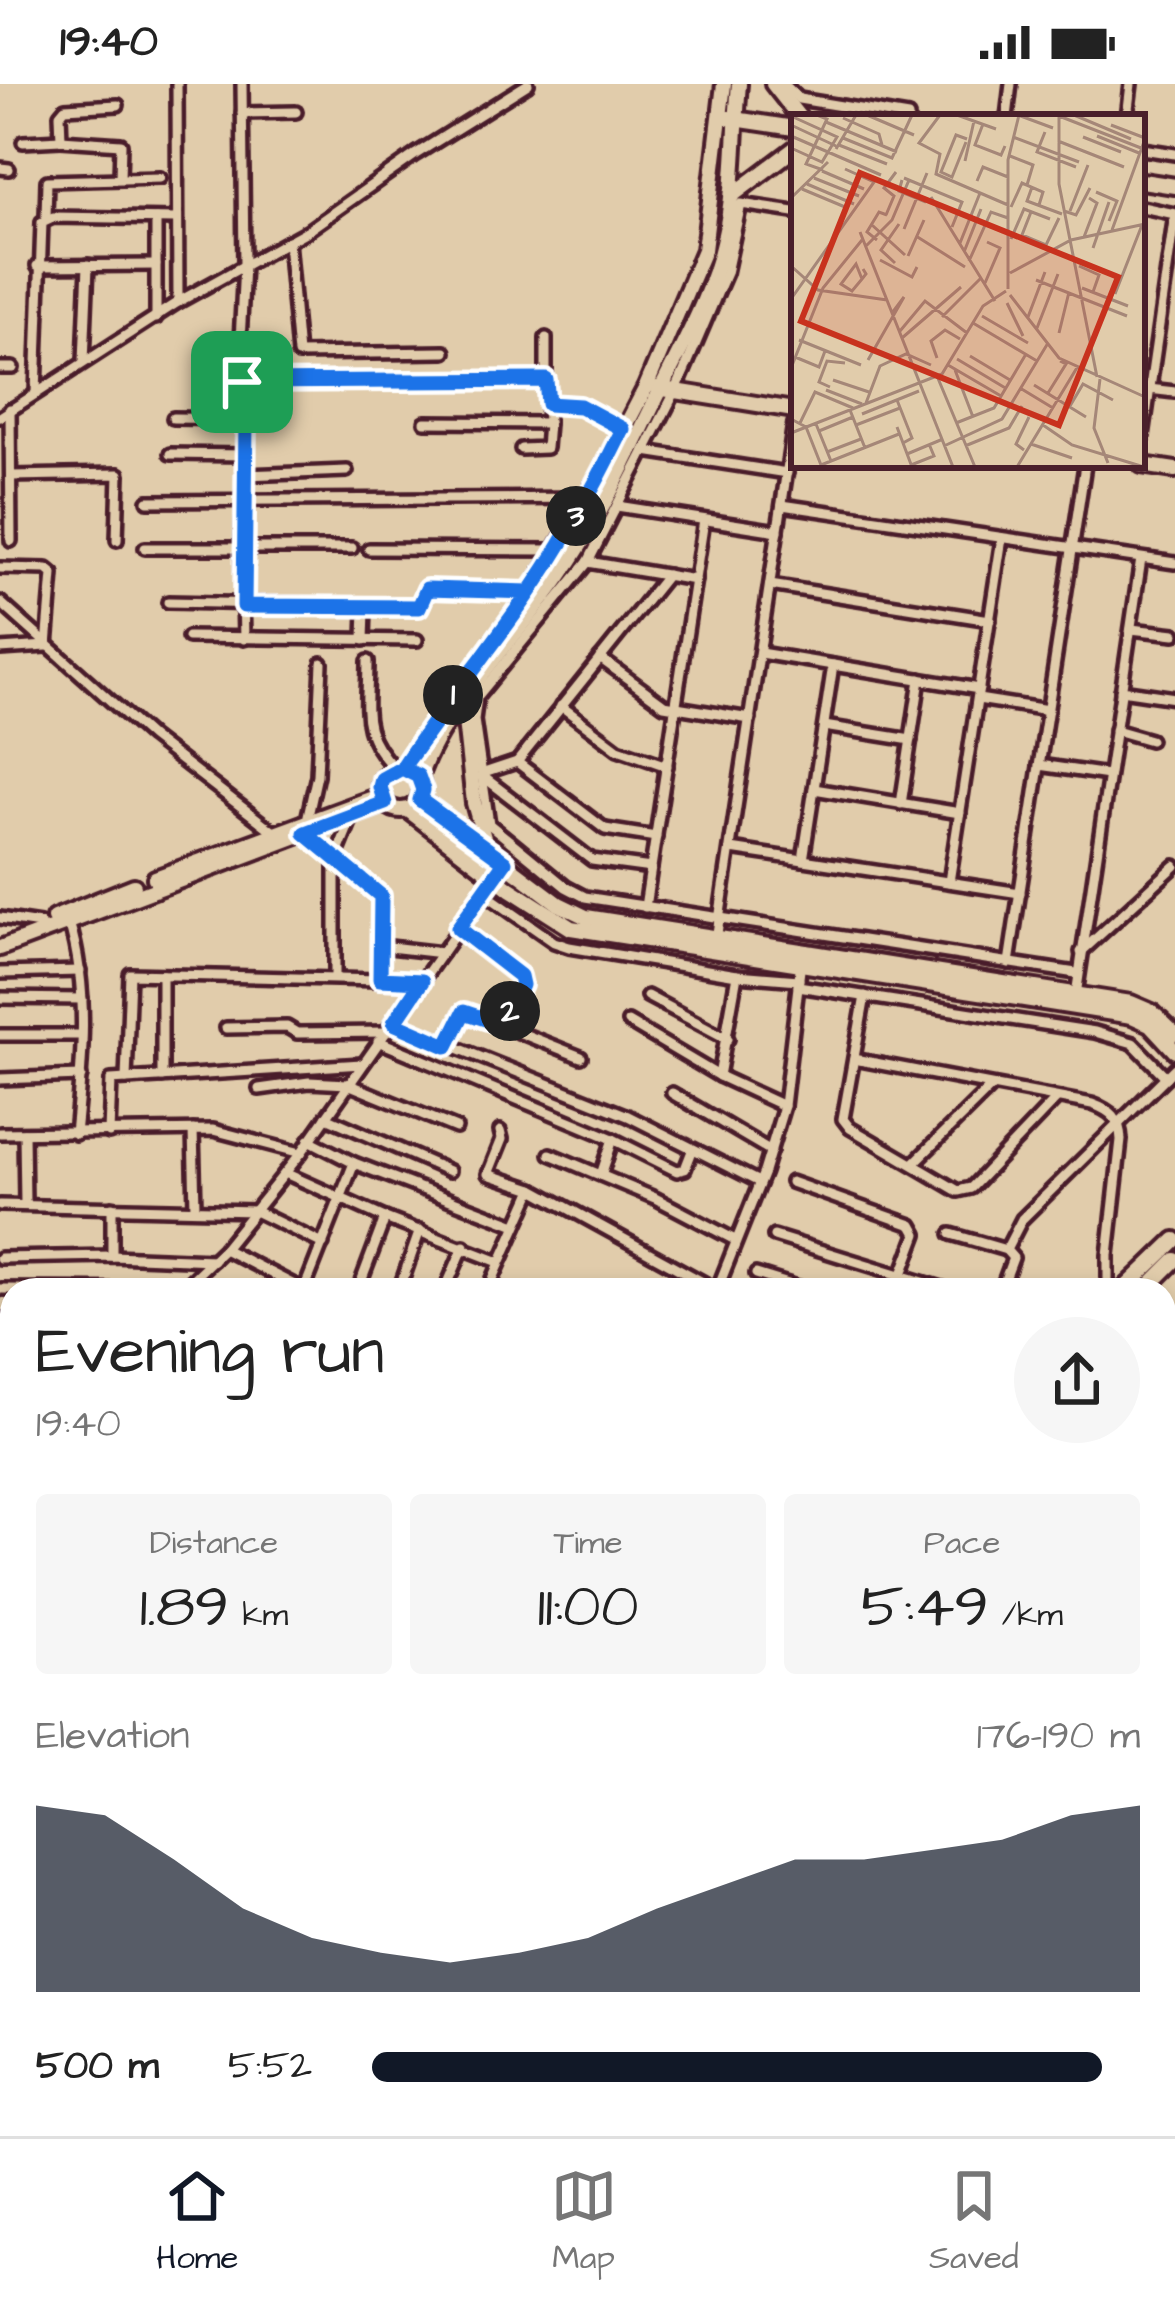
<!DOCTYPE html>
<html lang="en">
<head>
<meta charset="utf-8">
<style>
	:root { --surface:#fff; --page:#f6f6f6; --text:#222; --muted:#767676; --line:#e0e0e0; --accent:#111827 }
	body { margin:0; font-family:"Architects Daughter",sans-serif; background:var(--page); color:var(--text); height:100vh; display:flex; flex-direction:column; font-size:45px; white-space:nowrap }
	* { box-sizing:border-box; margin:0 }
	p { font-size:39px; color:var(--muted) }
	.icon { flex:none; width:66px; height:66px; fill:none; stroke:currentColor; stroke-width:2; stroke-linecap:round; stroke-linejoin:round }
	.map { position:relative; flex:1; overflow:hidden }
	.drawer { position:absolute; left:0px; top:1194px; width:1176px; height:858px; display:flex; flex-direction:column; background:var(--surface); border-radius:36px 36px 0 0; box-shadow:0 6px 18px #0003 }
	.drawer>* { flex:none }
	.pin { position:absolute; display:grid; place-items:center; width:102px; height:102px; color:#fff; margin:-51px; border-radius:24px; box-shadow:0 6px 18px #0006 }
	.km { position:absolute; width:60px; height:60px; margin:-30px; border-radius:50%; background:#222; color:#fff; font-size:33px; line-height:60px; text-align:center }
	.round { display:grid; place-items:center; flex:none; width:126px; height:126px; border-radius:63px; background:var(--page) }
	.headline { display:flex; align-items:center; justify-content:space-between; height:204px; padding:0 36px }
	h1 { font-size:66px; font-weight:600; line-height:90px }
	.metrics { display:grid; grid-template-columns:repeat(3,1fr); gap:18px; height:204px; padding:12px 36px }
	.metrics div { display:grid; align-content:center; border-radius:12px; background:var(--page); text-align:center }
	.metrics b { font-size:60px; font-weight:600 }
	.metrics small { font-size:33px; font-weight:400 }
	.metrics p { font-size:33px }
	.chart { height:336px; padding:24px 36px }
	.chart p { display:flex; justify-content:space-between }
	.chart svg { width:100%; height:216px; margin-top:12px; fill:var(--accent); opacity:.7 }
	ul { padding:0 36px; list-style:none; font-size:39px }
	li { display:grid; grid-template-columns:192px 144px 1fr; align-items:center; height:90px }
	li i { height:30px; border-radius:15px; background:var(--accent) }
	.status { display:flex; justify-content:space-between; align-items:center; height:84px; padding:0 60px; background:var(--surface); direction:ltr }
	.status svg { height:33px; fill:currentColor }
	.tab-bar { display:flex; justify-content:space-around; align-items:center; height:168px; border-top:3px solid var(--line); background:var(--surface); font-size:33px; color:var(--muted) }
	.tab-bar a { display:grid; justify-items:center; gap:6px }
	.tab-bar .current { color:var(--accent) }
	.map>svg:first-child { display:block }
	.built { fill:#dbbf9f }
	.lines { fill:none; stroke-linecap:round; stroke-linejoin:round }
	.street-casing { stroke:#4a1f2b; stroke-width:18 }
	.secondary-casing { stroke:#4a1f2b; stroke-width:22 }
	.street { stroke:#e1ccab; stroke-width:9 }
	.secondary { stroke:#e1ccab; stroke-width:14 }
	.rail-casing { stroke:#4a1f2b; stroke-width:8 }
	.rail { stroke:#e1ccab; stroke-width:3; stroke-dasharray:9; stroke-linecap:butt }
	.route-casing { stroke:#fff; stroke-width:24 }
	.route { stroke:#1a73e8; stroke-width:15 }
	.inset-road { fill:none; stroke:#a58778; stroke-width:3 }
	.view { fill:#c8321e; fill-opacity:0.15; stroke:#c8321e; stroke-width:6 }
	.inset-edge { fill:none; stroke:#4a1f2b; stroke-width:6 }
</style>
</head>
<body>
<div class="status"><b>19:40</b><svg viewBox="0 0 49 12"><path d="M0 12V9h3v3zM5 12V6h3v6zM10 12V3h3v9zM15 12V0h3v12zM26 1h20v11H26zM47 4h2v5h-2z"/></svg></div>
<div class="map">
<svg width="1175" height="2052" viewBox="0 0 1175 2052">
	<rect width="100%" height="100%" fill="#e1ccab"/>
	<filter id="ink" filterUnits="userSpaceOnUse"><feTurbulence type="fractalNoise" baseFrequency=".00833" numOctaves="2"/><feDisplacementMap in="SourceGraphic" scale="24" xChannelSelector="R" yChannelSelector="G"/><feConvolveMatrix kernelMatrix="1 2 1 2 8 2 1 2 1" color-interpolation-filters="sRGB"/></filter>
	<g filter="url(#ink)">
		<polygon class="built" points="329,2040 830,2040 862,2052 368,2052"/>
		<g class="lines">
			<g class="street-casing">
				<g id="street">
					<polyline points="177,0 178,218"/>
					<polyline points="242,0 244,181 239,276 246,335 242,464 244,555"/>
					<polyline points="784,0 799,15 908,33"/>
					<polyline points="242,29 296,28"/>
					<polyline points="1007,33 1011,0"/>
					<polyline points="1127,33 1131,0"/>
					<polyline points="61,56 121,60 120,94"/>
					<polyline points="23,58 61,56 60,30 65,24 118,21"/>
					<polyline points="1142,65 1175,70"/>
					<polyline points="0,84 9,85"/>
					<polyline points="1142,123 1175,130"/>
					<polyline points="794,128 741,120 726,189 676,306 588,478 477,613 474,636 489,740 566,803 585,813 1076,889"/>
					<polyline points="46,133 47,97 160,94"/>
					<polyline points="156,135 156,234"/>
					<polyline points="288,157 298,270 445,268"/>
					<polyline points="37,182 156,181"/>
					<polyline points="84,277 88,181"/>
					<polyline points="0,284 13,284"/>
					<polyline points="242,298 546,297 546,254"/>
					<polyline points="1149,305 1175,308"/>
					<polyline points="36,309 42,138 53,133 176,135"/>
					<polyline points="548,320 580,322 623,345"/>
					<polyline points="10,325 11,457"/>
					<polyline points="0,333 178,218 307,147 416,70 528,0"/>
					<polyline points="173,334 246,335"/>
					<polyline points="425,338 548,339 546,297"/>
					<polyline points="1142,359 1175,130"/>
					<polyline points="521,365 546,364 548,339"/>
					<polyline points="645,367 787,389"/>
					<polyline points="170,370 246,371"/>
					<polyline points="245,391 347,387"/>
					<polyline points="11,392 119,390 117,456"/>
					<polyline points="148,417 587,414"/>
					<polyline points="782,421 1175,479"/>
					<polyline points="617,422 778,447"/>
					<polyline points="145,464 352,464"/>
					<polyline points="369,465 556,466"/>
					<polyline points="588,478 695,496"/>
					<polyline points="0,484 47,485 53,490 47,562 0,565"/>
					<polyline points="770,501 990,536"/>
					<polyline points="0,518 151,653 274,748"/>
					<polyline points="168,518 419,523 427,505 531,508"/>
					<polyline points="1131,545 1175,550"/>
					<polyline points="188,553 417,556"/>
					<polyline points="364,556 365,524"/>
					<polyline points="760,569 979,605"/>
					<polyline points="600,574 664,621 750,635"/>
					<path d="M 368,577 C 368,627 358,647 395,685"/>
					<polyline points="1121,606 1175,614"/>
					<polyline points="978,615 1048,626"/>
					<polyline points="561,622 618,665 667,682"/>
					<polyline points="824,642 911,656"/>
					<polyline points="1115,646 1150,656"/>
					<polyline points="517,678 605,745 656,753"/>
					<polyline points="1039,681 1108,691"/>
					<polyline points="484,689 517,678 667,491"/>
					<polyline points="485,694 592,776 651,784"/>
					<polyline points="814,705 960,729"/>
					<polyline points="901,720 920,595"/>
					<polyline points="307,736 317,691 322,579"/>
					<polyline points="305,749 381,812 380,895"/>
					<polyline points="731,765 1020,809"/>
					<polyline points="803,776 833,581"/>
					<polyline points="949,798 1002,454"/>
					<polyline points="484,809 554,858 569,863 737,891 799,896"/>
					<polyline points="645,823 704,436"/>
					<polyline points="0,834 40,840"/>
					<path d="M 69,838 C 90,906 82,980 75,1050"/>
					<polyline points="457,845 521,895 503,941"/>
					<polyline points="716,856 794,339"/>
					<polyline points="381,862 442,869"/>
					<polyline points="1081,868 1175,782"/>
					<polyline points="1009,879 1085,381"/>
					<polyline points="0,889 80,887"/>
					<polyline points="162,891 162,993"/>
					<polyline points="335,894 335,775 353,731"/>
					<polyline points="798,902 1095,948 1133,959 1166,993"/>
					<polyline points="1076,911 1141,475"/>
					<polyline points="647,912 728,955"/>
					<polyline points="865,912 843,1035 850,1044 958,1107 971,1104 1056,1015"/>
					<polyline points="0,914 82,915"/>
					<polyline points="628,938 719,992 784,1022"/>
					<polyline points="395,939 628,1032 759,1098"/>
					<polyline points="226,944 287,943 297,949 387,948"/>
					<polyline points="0,951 81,951"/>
					<polyline points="378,957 613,1055 677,1087 685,1085 692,1067"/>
					<polyline points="447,963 461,930 466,927 581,973"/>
					<path d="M 854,975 L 1092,1020 C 1112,1027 1120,1035 1121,1056 L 1108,1171 L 1108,1206"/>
					<polyline points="719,992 737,891"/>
					<polyline points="0,995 81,992"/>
					<polyline points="126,995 130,890 422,897"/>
					<polyline points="259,1005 309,998 348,1000 456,1044"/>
					<polyline points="672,1009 771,1067"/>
					<polyline points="326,1033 449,1087"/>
					<polyline points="193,1046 195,1124"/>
					<polyline points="500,1047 502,1055 488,1090 533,1105 717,1206"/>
					<polyline points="0,1049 213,1046 301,1069"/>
					<polyline points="24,1049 25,1120"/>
					<polyline points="109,1049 111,996 362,980"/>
					<polyline points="309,1056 354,1079 516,1141"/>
					<polyline points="550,1070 655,1114 735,1156"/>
					<polyline points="914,1079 991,1003"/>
					<polyline points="285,1089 385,1134 499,1178"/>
					<polyline points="601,1091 613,1055"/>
					<polyline points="791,1098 912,1141 917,1150 902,1190"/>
					<polyline points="0,1121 255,1127 323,1160"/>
					<polyline points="951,1150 1006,1166"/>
					<polyline points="774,1152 949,1206"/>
					<polyline points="224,1165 304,1206"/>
					<polyline points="112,1172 112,1123"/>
					<polyline points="0,1174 112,1172 213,1176"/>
					<polyline points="756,1190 808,1206"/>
					<polyline points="0,1205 182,1206"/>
					<polyline points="181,1206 224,1165 301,1069 505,779"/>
					<polyline points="304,1206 354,1079"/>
					<polyline points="358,1206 385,1134"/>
					<polyline points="399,1206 420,1146"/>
					<polyline points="445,1206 464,1162"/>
					<polyline points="488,1206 533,1105"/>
					<polyline points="717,1206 764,1088 784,1022 801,877"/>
					<polyline points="1001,1206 1013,1174 1006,1166 1022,1135 1175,984"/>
					<polyline points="0,1235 12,1235"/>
					<polyline points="1164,1273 1175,1281"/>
					<polyline points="0,1278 12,1278"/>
					<polyline points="1164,1355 1165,1354"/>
					<polyline points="9,1383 12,1383"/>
					<polyline points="1164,1422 1166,1541"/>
					<polyline points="0,1433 12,1433"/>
					<polyline points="0,1480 12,1465"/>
					<polyline points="0,1525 12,1524"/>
					<polyline points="0,1564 12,1564"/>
					<polyline points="0,1597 12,1598"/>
					<polyline points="0,1631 12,1630"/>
					<polyline points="0,1693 12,1696"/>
					<polyline points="0,1741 12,1740"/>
					<polyline points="0,1788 12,1788"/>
					<polyline points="0,1839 12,1841"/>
					<polyline points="1164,1914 1165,1985"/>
					<polyline points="448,2040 490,2052"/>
					<polyline points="924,2040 925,2052"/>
					<polyline points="1063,2040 1063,2052"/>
					<polyline points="22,2052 23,2040"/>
					<polyline points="99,2052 100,2040"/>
					<polyline points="130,2052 130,2040"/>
					<polyline points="165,2052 165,2040"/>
					<polyline points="203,2052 203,2040"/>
					<polyline points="233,2052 233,2040"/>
					<polyline points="1150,2052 1150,2040"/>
				</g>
			</g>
			<g class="secondary-casing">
				<g id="secondary">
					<polyline points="773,0 799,33"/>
					<polyline points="728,34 794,44"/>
					<polyline points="1142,97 1175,102"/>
					<polyline points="733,111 794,65"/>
					<polyline points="657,304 794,326"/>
					<polyline points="1142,381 1175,386"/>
					<polyline points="463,618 474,719 486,761"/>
					<circle cx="401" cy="705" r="21"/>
					<polyline points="402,684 531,508 598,395 646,303 704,166 724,0"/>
					<path d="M 419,694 C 443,622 516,555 560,492 C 599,437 627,374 656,315 C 681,264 712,211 724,155 C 736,104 734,52 739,0"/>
					<polyline points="420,716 559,820 586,833 1131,919 1152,928 1175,950"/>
					<polyline points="408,726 510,805 571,844 1132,932 1150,940 1175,967"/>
					<polyline points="155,794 370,715"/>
					<polyline points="54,834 134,802"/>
					<polyline points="0,864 385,719"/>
					<polyline points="1123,1206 1175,1156"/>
					<polyline points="1145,1206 1175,1176"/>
					<polyline points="913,2052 916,2040"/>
				</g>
			</g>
			<use href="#street" class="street"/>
			<use href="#secondary" class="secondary"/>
			<g class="rail-casing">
				<g id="rail">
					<polyline points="0,1862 12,1865"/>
					<polyline points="623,2040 669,2052"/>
					<polyline points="675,2040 721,2052"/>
				</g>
			</g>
			<use href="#rail" class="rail"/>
		</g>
	</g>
	<g class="lines" filter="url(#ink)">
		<g class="route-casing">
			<path id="route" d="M 242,298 L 246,335 L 244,522 L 419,523 L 427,505 L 530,508 L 402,684 L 382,695 L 380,703 L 385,719 L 305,749 L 381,812 L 380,895 L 422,897 L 394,939 L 447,962 L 464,928 L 503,941 L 522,901 L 520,892 L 458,844 L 505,778 L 420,716 L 423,706 L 418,692 L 402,684 C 442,622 491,566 532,505 C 566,455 596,400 623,345 L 580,322 L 548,320 L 546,296 L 242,298"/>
		</g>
		<use href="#route" class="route"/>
	</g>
	<g transform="translate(791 30)">
		<rect width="354" height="354" fill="#e1ccab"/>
		<path class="inset-road" d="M 26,1 L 36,5 L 15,50 L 32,56M 76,1 L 123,21M 149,1 L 128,29 L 149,40 L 145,60 L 217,91M 166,1 L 205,15M 227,1 L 262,14M 268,1 L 268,70 L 306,263M 283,1 L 340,25M 0,2 L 46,23 L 31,48 L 0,34M 268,2 L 350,34M 52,4 L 88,20 L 91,31M 35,8 L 106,38M 192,10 L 184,31 L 210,41 L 214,32M 0,11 L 45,32M 320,11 L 354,24M 254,18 L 246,38 L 285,53M 0,22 L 90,61M 306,22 L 348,39M 222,23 L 288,48M 292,23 L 330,38M 52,24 L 101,44 L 121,1M 267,27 L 333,53M 175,28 L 161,63 L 150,58 L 165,21 L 176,25M 48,31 L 96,50M 45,35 L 65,1M 219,42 L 242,51 L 236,71M 174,47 L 183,7M 31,57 L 73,75M 23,64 L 68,82M 113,64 L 171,88 L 161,113M 111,66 L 108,77 L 135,88M 186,67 L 192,53 L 217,63M 16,70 L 63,90M 241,73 L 236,87 L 271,100M 11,75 L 54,93M 305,78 L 326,87 L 318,107M 140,83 L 204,187M 0,84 L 37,48M 220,93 L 231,69 L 252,78 L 248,91M 273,97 L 285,101 L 299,74M 279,97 L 297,51M 240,98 L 231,121 L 255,131 L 268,104M 95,101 L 103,82 L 93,74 L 105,58M 81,111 L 114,141M 113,115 L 136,59M 321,116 L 354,25M 69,118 L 162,353M 125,122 L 174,153M 293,123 L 306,89 L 298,84M 220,125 L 233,95 L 259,105M 86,126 L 76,118 L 88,98 L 96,101M 169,129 L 189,79M 75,132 L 101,106 L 118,66M 302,134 L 318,88M 173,138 L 190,95M 117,142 L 133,106M 89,146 L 121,163 L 126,153M 178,147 L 200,98 L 217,104M 104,149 L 90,136 L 108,110M 0,152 L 27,176 L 96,186M 288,152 L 308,161 L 302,178M 219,159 L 280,126 L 354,110M 71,165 L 65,150 L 50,170 L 61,177 L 71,165 L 75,160 L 72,155M 245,166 L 336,202M 194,169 L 209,134 L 196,128M 291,174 L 337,192M 217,175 L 217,46 L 228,1M 324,180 L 351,111M 219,181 L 268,244 L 354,283M 0,185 L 83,68 L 54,55M 216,189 L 232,222M 191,202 L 237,229M 151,203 L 189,165M 237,203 L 254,158M 182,209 L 246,247M 246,214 L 267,160M 109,217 L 134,187 L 176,219M 268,219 L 278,178M 111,224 L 170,173M 8,226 L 70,251M 179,242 L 219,266M 4,243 L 28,253 L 34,237M 146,244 L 140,227 L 154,216 L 169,225M 166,245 L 216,275M 77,246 L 113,183 L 101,199M 157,251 L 210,282M 0,254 L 32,174 L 71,126M 164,256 L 182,303M 146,262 L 184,353M 309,265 L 303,314 L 317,349M 42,266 L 78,278M 243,271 L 295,303M 39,273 L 28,268 L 36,247 L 54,249M 229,274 L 262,294M 35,276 L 71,290M 257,279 L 275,250 L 269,247M 106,286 L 121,324 L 112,329M 75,289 L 89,252 L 115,240 L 140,251M 279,292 L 292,270 L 322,286M 59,296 L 74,334M 71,300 L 128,277M 0,305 L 15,313 L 30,351M 9,309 L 24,278 L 62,294M 165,309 L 203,294 L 235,240M 25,310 L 40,347M 65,311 L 109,294M 252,311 L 281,331 L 353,353M 106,313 L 121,353M 28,317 L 62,303M 0,319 L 151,260 L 192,192 L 215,177M 240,330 L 281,344M 153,332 L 211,305 L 257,229M 174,332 L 218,314 L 231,292M 233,336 L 225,330 L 238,303M 36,338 L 70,325M 116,340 L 152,325M 30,351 L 108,320M 120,351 L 143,342 L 138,330M 226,353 L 287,252M 293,353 L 346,353"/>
		<path class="view" d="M 69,59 L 327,163 L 268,311 L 10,207 Z"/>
		<rect width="354" height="354" class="inset-edge"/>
	</g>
</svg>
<div class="pin" style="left:242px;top:298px;background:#1e9e55"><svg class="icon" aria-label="arrive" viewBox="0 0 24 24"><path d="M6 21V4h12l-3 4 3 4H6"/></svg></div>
<b class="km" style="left:453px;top:611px">1</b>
<b class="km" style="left:510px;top:927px">2</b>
<b class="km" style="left:576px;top:432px">3</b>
<section class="drawer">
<div class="headline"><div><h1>Evening run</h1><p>19:40</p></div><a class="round"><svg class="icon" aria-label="share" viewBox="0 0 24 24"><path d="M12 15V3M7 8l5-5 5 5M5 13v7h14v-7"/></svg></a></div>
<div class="metrics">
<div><p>Distance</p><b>1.89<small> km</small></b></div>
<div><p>Time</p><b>11:00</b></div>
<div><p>Pace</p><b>5:49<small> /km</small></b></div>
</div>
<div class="chart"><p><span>Elevation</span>176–190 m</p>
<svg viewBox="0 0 160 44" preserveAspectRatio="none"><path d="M0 44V6L10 8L20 17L30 27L40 33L50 36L60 38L70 36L80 33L90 27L100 22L110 17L120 17L130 15L140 13L150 8L160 6V44z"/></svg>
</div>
<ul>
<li><b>500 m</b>5:52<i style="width:95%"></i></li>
</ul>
</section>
</div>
<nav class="tab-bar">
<a class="current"><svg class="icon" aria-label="home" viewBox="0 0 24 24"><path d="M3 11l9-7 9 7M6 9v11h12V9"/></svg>Home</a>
<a><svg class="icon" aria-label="map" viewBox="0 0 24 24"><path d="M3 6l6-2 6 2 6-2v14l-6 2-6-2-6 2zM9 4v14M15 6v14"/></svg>Map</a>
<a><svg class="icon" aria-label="saved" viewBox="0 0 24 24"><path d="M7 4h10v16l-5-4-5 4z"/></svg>Saved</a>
</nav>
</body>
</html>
